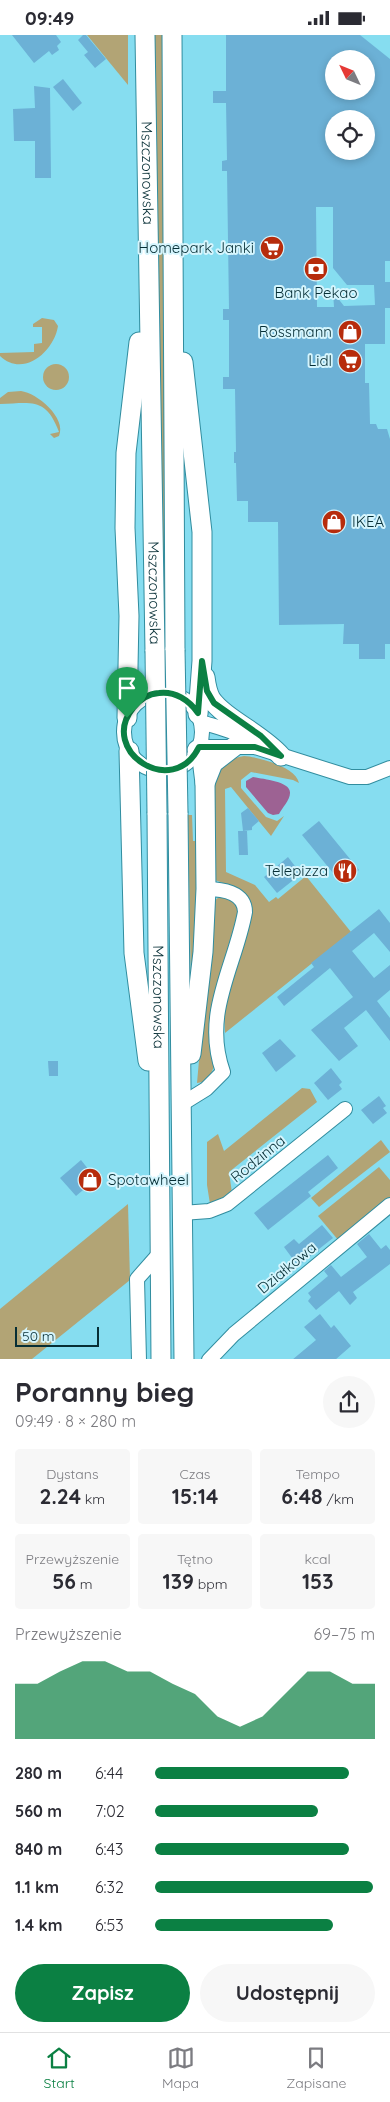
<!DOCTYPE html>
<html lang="pl">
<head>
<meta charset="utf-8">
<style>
	:root { --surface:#fff; --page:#f7f7f7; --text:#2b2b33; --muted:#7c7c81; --line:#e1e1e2; --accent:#0b8043 }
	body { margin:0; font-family:Quicksand,sans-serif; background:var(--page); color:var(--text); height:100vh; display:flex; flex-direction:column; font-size:19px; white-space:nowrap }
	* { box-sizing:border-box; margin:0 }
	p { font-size:16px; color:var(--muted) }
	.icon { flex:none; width:28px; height:28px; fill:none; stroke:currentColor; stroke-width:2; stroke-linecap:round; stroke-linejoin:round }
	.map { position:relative; height:1324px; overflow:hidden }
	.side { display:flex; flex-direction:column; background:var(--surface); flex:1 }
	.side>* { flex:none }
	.needle { width:32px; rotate:313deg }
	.buttons { position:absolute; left:325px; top:15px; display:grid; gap:10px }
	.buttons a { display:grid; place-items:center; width:50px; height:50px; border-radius:50%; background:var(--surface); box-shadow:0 2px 8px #0003; font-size:25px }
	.scale { position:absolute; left:15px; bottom:12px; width:84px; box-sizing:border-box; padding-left:5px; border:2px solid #062e35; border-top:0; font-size:14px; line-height:18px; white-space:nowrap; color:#062e35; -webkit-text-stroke:4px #d5f5fd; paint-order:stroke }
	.pin { position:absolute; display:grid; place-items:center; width:42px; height:42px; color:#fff; margin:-51px -21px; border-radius:50% 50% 50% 0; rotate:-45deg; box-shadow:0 0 5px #0007 }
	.pin .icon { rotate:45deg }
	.round { display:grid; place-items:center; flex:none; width:52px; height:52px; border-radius:26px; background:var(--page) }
	.head { display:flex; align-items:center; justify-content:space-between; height:85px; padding:0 15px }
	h1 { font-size:28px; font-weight:700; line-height:38px }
	.stats { display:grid; grid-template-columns:repeat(3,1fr); gap:8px; height:85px; padding:5px 15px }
	.stats div { display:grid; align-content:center; border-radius:5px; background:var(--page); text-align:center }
	.stats b { font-size:21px; font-weight:700 }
	.stats small { font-size:14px; font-weight:400 }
	.stats p { font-size:14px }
	.chart { height:140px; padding:10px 15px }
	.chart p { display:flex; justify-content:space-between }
	.chart svg { width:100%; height:90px; margin-top:5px; fill:var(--accent); opacity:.7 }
	.primary-button { display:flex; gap:10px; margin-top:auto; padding:10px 15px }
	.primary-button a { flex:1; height:58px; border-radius:30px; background:var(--accent); color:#fff; font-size:20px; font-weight:700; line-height:58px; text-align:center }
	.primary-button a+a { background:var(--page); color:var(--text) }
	ul { padding:0 15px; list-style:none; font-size:16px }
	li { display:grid; grid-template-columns:80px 60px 1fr; align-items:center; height:38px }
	li i { height:12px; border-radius:6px; background:var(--accent) }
	.status { display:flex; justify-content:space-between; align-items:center; height:35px; padding:0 25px; background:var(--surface); direction:ltr }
	.status svg { height:14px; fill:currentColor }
	.dock { display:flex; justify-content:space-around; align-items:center; height:70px; border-top:1px solid var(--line); background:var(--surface); font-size:14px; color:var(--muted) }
	.dock a { display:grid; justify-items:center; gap:2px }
	.dock .current { color:var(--accent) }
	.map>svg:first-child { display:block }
	.green { fill:#b2a475 }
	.water { fill:#9d6293 }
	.building { fill:#6cb1d6; fill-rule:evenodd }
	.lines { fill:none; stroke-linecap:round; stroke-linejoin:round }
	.street-casing { stroke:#318d9f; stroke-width:16 }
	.secondary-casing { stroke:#318d9f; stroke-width:21 }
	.street { stroke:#fff; stroke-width:14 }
	.secondary { stroke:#fff; stroke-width:19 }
	.secondary-bridge-casing { stroke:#318d9f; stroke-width:21; stroke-linecap:butt }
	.secondary-bridge { stroke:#fff; stroke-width:19 }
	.route-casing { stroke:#fff; stroke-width:10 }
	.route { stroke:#0b8043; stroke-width:6 }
	.labels { text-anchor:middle; stroke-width:4; stroke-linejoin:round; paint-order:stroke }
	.street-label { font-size:15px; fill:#062e35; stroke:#d5f5fd }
	.poi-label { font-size:15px; fill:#062e35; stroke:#d5f5fd; text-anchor:end }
</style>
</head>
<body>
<div class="status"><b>09:49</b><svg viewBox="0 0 49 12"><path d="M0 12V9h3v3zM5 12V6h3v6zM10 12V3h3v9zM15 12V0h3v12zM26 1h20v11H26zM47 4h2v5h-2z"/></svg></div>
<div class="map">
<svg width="390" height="1325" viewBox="0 0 390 1325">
	<rect width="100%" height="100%" fill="#86ddf0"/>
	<g class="green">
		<polygon points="87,0 128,0 128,50"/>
		<polygon points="154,0 163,0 167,612 161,612"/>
		<path d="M 42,283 L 54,285 L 58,291 C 54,317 23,343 0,321 L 0,318 L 34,317 L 34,309 L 42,308 L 42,292 L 33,292 L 33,289 Z"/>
		<circle cx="56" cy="342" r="13"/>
		<path d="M 21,356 C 37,358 67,383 59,401 L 54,403 L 50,399 L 59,397 C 46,362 32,368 0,369 L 0,363 L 8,357 Z"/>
		<path d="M 244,721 C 259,722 296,732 299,748 L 293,745 L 251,737 L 241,745 L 241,753 L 266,782 L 277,786 L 284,781 L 271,801 L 231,752 L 225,754 L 226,837 L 255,850 L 269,867 L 276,862 L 278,864 L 306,841 L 351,897 L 225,998 L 224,976 L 248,865 L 241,855 L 215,845 C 214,824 209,751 218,736 C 224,727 235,722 244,721 Z"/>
		<polygon points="188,780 192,780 193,806 199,806 199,913 191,954"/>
		<polygon points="219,862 231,862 239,874 224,926 212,991 210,1011 215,1029 208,1046 197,1048 213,867"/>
		<polygon points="302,1053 310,1054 317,1067 229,1137 232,1158 226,1164 210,1169 207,1150 207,1107 218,1099 224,1116"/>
		<polygon points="381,1105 390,1117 319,1172 311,1163"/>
		<polygon points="379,1132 390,1145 390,1164 339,1206 318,1181"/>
		<polygon points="128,1169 130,1245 32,1324 0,1325 0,1274"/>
	</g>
	<path class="water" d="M 253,742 C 262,744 291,746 290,758 C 290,765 282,773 279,779 L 273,780 L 268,778 L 246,752 L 246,746 Z"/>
	<g class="building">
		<polygon points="12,0 56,0 61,7 57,11 59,15 52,20 49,16 34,28"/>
		<polygon points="83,0 86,0 106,24 95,33 84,20 88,17 78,5"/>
		<path d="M 226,0 L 360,0 L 390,24 L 390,226 L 385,226 L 385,247 L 390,247 L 390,273 L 385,273 L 385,309 L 365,309 L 365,348 L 369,348 L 370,389 L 376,389 L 378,394 L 387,394 L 390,404 L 390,609 L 385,609 L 385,624 L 359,624 L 359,609 L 343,609 L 344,589 L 279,590 L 278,487 L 248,487 L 248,466 L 237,466 L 236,428 L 234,428 L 234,417 L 236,417 L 235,354 L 223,354 L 223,342 L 229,342 L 229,285 L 223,285 L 223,274 L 229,274 L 227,136 L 222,136 L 222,126 L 227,125 L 226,68 L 213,68 L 213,56 L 226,56 ZM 334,24 L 366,24 L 366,56 L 334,56 ZM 334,84 L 366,84 L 366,116 L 334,116 ZM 316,172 L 333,172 L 333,233 L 347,250 L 374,250 L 375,270 L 344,271 L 333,257 L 334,272 L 317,272 Z"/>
		<polygon points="63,44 82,68 73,76 53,52"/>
		<polygon points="34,51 50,53 51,143 35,143 35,106 14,106 13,74 35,73"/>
		<polygon points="248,773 259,786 252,792 252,795 243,796 241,778"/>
		<polygon points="319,786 359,835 342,849 302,800"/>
		<polygon points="238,796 247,796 248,820 239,820"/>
		<polygon points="288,822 301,839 277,858 264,842"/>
		<polygon points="379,874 390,888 390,917 374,898 352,916 374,943 390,930 390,955 377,966 390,983 390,1006 366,975 344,993 358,1011 339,1026 311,995 353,962 330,933 284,971 277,962 314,932 311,928"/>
		<polygon points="280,1004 296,1021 276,1037 262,1018"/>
		<polygon points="48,1026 58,1026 58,1041 49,1041"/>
		<polygon points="331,1033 342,1047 339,1050 342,1054 328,1065 314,1048"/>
		<polygon points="379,1061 386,1071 383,1073 387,1078 373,1089 361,1075"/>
		<polygon points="328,1120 338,1133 308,1157 311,1161 268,1195 254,1178"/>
		<polygon points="81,1125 96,1144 76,1161 60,1143"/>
		<polygon points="322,1190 333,1203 319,1214 319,1218 318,1215 298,1231 284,1212 294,1204 299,1209"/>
		<polygon points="369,1199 381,1214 386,1210 390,1215 390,1229 353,1257 357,1263 350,1270 339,1256 316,1275 308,1266 311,1262 308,1258 328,1241 324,1236 331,1230 341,1242 367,1222 357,1209"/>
		<polygon points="320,1279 331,1293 334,1290 351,1311 335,1325 292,1325 316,1305 304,1292"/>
	</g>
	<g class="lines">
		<g class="street-casing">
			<g id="street">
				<circle cx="163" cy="697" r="39"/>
				<path d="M 201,687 C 219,693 243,697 255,712"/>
				<polyline points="199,712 255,712 350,742 367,742 390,733"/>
				<path d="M 185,1067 L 206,1054 L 223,1037 C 202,978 235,932 245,877 C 245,857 221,854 206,854"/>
				<polyline points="182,1178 209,1176 227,1169 345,1074"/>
				<polyline points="139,1325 137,1244 159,1219"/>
				<polyline points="209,1325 234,1299 390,1170"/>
			</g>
		</g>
		<g class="secondary-casing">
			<g id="secondary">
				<path id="s1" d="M 145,0 L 155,616"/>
				<polyline points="172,0 175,615"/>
				<polyline points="183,327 202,497 202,626 198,679"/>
				<path d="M 205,642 C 206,650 207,657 211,664 C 225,684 262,699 281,721"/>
				<polyline points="127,683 129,581 125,493 126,418 139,307"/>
				<polyline points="129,716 134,918 148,1026"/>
				<polyline points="205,748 213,728 235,711"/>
				<path id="s2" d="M 157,778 L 161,1325"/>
				<polyline points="178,778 184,1325"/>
				<polyline points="191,1019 203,917 206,854 205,748 202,724 197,715"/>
			</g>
		</g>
		<use href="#street" class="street"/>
		<use href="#secondary" class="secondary"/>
		<g class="secondary-bridge-casing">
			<g id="secondary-bridge">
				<polyline points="175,615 178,778"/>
				<polyline points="155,616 157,778"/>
			</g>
		</g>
		<use href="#secondary-bridge" class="secondary-bridge"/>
	</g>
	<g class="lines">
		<g class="route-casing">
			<path id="route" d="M 202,626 L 207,656 L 214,668 L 261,701 L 281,721 L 255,712 L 199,712 C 173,765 98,716 133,673 C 139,665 148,659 159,658 C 175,656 189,665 198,678 Z"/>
		</g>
		<use href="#route" class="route"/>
	</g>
	<defs>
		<g id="supermarket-disc" transform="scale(1.25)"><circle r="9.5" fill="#b72c0c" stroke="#d5f5fd"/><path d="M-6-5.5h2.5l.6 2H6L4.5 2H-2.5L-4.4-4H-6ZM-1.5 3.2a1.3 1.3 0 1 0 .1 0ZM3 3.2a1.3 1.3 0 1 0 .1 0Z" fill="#fff"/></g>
		<g id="bank-disc" transform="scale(1.25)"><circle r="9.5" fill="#b72c0c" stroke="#d5f5fd"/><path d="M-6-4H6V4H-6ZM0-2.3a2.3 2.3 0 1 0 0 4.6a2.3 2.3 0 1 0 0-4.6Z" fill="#fff"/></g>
		<g id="shop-disc" transform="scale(1.25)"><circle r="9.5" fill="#b72c0c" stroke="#d5f5fd"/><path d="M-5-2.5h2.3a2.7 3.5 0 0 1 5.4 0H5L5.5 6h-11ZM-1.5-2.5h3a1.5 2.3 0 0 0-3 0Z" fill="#fff"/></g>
		<g id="restaurant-disc" transform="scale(1.25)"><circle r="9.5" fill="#b72c0c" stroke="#d5f5fd"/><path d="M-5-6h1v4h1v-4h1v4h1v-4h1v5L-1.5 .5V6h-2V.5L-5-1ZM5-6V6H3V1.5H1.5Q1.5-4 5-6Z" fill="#fff"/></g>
	</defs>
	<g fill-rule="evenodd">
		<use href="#supermarket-disc" x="272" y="213"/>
		<use href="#bank-disc" x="316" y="234"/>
		<use href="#shop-disc" x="350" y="297"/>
		<use href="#supermarket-disc" x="350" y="326"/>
		<use href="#shop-disc" x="334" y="487"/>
		<use href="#restaurant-disc" x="345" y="836"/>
		<use href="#shop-disc" x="90" y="1145"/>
	</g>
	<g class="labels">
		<g class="street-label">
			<text dy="5" stroke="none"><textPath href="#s1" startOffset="138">Mszczonowska</textPath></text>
			<text dy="5" stroke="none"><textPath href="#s1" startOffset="558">Mszczonowska</textPath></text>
			<text dy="5" stroke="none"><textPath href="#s2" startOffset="184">Mszczonowska</textPath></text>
			<text transform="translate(258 1124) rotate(-39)" y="5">Rodzinna</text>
			<text transform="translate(287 1233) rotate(-40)" y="5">Działkowa</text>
		</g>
		<g class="poi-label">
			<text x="254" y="218">Homepark Janki</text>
			<text x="316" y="263" text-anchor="middle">Bank Pekao</text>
			<text x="332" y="302">Rossmann</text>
			<text x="332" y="331">Lidl</text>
			<text x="352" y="492" text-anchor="start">IKEA</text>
			<text x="328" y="841">Telepizza</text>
			<text x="108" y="1150" text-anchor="start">Spotawheel</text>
		</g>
	</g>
</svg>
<div class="buttons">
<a><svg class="needle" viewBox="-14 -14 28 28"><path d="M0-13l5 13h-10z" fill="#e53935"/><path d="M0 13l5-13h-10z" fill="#7c7c81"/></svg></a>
<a><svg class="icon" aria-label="locate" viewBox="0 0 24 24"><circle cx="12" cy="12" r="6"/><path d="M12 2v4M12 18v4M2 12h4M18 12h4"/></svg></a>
</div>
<div class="scale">50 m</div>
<div class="pin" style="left:127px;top:683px;background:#1e9e55"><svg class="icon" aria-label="arrive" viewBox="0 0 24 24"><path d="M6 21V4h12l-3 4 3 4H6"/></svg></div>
</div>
<section class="side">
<div class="head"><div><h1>Poranny bieg</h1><p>09:49 · 8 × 280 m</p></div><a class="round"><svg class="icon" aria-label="share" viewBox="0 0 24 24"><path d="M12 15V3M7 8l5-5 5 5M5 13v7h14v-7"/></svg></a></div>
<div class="stats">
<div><p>Dystans</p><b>2.24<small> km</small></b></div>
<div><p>Czas</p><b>15:14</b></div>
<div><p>Tempo</p><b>6:48<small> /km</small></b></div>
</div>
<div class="stats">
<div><p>Przewyższenie</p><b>56<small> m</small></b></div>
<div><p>Tętno</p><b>139<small> bpm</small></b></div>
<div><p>kcal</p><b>153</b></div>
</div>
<div class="chart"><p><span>Przewyższenie</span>69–75 m</p>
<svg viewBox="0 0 160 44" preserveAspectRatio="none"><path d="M0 44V17L10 17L20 11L30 6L40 6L50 11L60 11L70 17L80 22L90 33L100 38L110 33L120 22L130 11L140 11L150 17L160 17V44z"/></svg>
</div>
<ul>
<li><b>280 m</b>6:44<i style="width:88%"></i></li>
<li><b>560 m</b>7:02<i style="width:74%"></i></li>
<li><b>840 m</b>6:43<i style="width:88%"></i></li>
<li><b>1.1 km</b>6:32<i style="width:99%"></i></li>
<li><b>1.4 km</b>6:53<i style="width:81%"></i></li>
</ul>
<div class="primary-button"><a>Zapisz</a><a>Udostępnij</a></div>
</section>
<nav class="dock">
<a class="current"><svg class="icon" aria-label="home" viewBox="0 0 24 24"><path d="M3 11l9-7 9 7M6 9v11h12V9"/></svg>Start</a>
<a><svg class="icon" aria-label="map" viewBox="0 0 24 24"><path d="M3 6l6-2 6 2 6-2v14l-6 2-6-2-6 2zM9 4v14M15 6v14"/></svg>Mapa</a>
<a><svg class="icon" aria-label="saved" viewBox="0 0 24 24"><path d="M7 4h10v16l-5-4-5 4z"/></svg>Zapisane</a>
</nav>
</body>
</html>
